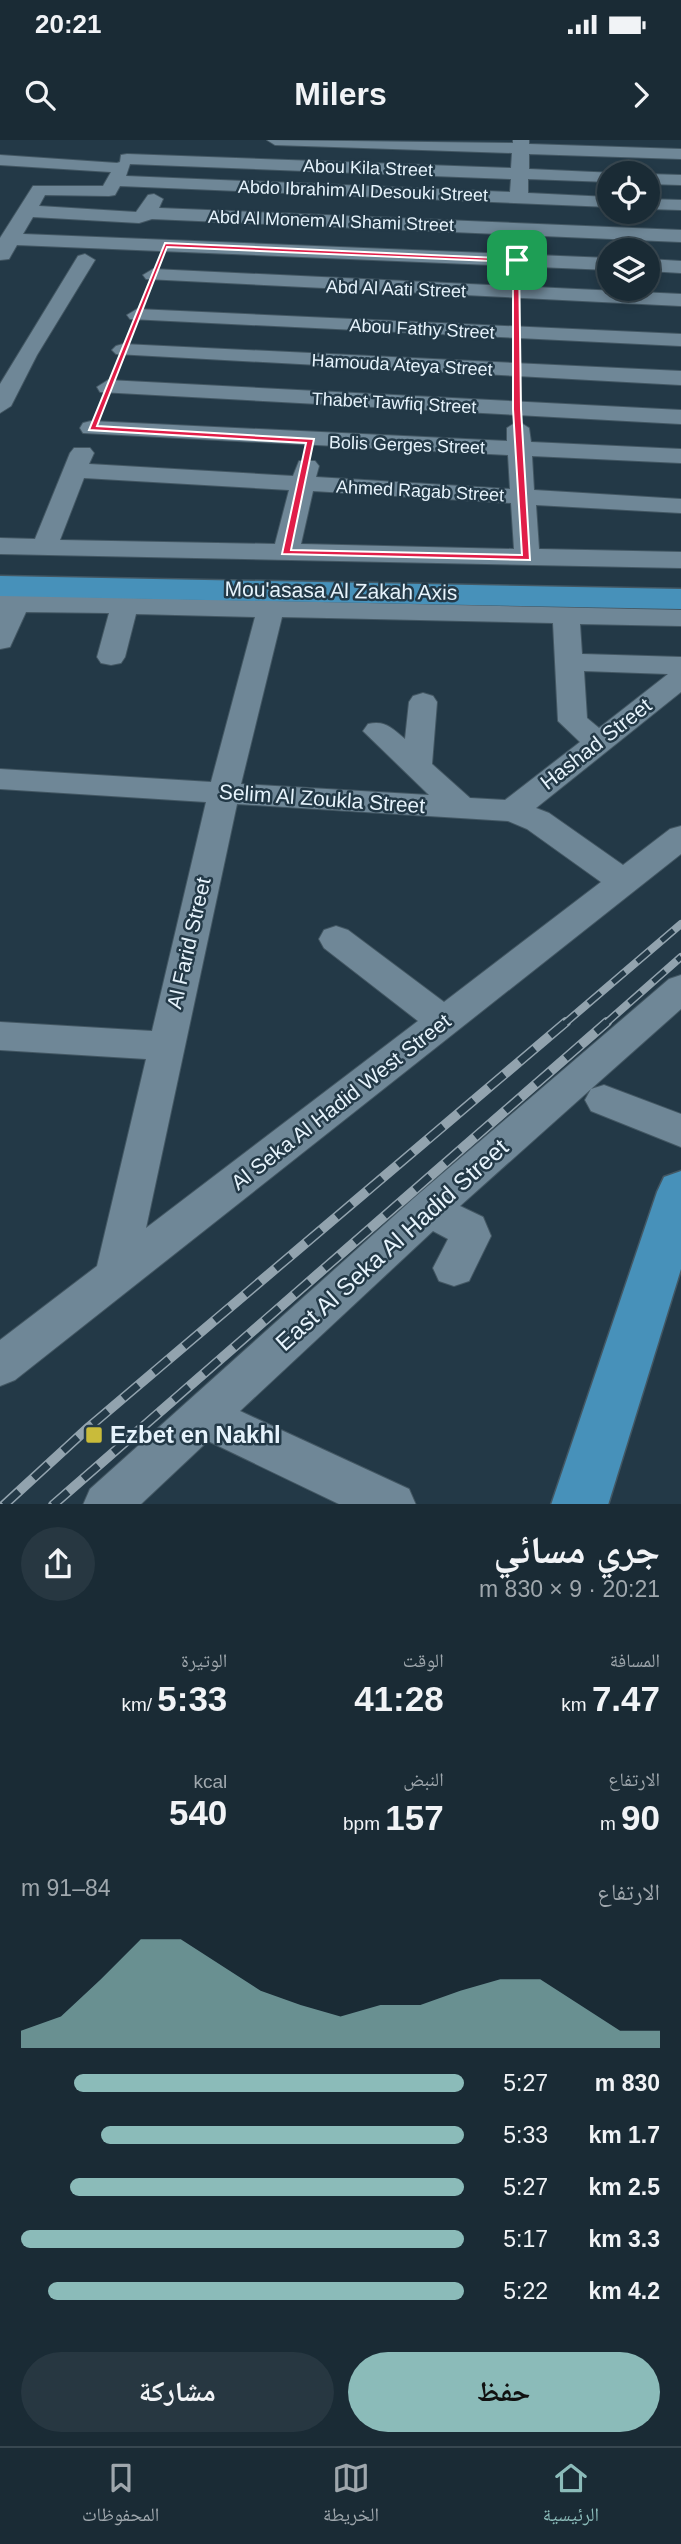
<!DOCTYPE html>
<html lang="ar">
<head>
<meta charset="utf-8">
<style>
	:root { --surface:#1a2b35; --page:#273741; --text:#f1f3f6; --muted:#9fa7ad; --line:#384750; --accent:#8bbbb9 }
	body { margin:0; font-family:Helvetica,"Noto Naskh Arabic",sans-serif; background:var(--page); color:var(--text); direction:rtl; height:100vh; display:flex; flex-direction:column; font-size:26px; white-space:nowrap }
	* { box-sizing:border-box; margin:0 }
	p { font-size:23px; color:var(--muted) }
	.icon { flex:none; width:38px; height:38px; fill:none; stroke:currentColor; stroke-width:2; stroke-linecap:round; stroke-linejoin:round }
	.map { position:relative; height:1364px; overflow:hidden; direction:ltr }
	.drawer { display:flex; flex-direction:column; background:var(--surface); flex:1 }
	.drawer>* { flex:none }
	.buttons { position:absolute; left:597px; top:21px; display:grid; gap:14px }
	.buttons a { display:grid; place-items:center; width:63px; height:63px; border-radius:50%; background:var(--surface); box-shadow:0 4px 10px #0003,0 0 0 2px var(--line); font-size:35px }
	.pin { position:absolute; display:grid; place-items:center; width:60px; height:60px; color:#fff; margin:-30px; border-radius:14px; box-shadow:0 4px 10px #0006 }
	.round { display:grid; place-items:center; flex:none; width:74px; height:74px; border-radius:37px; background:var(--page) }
	.head { display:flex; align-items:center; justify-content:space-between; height:119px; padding:0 21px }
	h1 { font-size:38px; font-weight:700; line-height:52px }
	.figures { display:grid; grid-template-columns:repeat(3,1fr); gap:10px; height:119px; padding:7px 21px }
	.figures div { display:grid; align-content:center }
	.figures b { font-size:35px; font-weight:700 }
	.figures small { font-size:19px; font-weight:400 }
	.figures p { font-size:19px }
	.chart { height:196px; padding:14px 21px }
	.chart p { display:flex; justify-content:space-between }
	.chart svg { width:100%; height:126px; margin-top:7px; fill:var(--accent); opacity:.7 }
	.primary-button { display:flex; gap:14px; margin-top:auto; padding:14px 21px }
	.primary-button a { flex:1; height:80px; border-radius:42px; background:var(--accent); color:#111; font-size:28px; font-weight:700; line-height:80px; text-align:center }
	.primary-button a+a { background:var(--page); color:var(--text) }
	ul { padding:0 21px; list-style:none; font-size:23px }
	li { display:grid; grid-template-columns:112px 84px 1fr; align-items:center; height:52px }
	li i { height:18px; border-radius:9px; background:var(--accent) }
	.status { display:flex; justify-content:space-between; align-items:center; height:49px; padding:0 35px; background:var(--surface); direction:ltr }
	.status svg { height:19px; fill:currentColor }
	header { display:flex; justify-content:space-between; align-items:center; height:91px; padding:0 21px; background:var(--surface); font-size:32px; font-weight:700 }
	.tab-bar { display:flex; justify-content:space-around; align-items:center; height:98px; border-top:2px solid var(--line); background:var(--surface); font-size:19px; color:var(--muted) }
	.tab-bar a { display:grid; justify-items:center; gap:4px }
	.tab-bar .active { color:var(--accent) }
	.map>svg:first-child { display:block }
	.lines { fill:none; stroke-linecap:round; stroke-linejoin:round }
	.minor-casing { stroke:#435763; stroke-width:2 }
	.major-casing { stroke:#435763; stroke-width:3 }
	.minor { fill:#6f8797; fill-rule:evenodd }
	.major { fill:#4791ba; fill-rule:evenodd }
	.rail-far1-casing { stroke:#92a3ae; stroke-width:8 }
	.rail-casing { stroke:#92a3ae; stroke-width:10 }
	.rail-far1 { stroke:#233947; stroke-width:5; stroke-dasharray:16; stroke-linecap:butt }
	.rail { stroke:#233947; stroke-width:7; stroke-dasharray:20; stroke-linecap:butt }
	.route { fill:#e11d48; stroke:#fff; stroke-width:2; fill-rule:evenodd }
	.poi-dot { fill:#c9bb3a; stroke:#233947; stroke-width:2.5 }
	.labels { text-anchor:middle; stroke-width:5; stroke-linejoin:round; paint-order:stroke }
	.far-street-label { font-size:18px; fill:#e6f3fc; stroke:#233947 }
	.street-label { font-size:21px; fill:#e6f3fc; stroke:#233947 }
	.near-street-label { font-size:24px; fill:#e6f3fc; stroke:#233947 }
	.near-poi-label { font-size:24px; font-weight:bold; fill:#e6f3fc; stroke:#233947; text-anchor:start }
</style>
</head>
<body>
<div class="status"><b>20:21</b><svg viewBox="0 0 49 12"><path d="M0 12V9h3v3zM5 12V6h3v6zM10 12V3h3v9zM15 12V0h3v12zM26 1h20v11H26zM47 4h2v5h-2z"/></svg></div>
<header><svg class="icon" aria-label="forward" viewBox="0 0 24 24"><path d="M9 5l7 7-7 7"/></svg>Milers<svg class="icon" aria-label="search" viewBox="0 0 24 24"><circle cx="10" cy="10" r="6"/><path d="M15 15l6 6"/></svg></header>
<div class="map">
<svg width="681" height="1365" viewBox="0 0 681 1365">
	<rect width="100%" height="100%" fill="#233947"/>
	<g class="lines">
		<g class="minor-casing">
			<g id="minor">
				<path d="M 267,0 L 513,3 L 513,0 L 529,0 L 529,4 L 681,9 L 681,19 L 529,14 L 529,29 L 615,33 L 609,33 L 609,42 L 528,39 L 528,53 L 609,57 L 609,67 L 120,46 L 115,55 L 109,56 L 45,55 L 39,66 L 136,72 L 148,55 L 154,54 L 163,59 L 159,68 L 681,90 L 681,102 L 152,79 L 139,83 L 33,77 L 23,94 L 609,118 L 609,130 L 17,105 L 9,119 L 0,120 L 0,98 L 33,46 L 103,46 L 111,32 L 0,25 L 0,15 L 117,23 L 120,22 L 121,15 L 127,14 L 511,28 L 512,13 L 275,5 ZM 130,24 L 511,39 L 510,52 L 126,36 Z"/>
				<polygon points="648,34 681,35 681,45 648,44"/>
				<polygon points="648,59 681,60 681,70 648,69"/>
				<polygon points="85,114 95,120 37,215 11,266 0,273 0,244 78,116"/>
				<polygon points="648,119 681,121 681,133 648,131"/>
				<polygon points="153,129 681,154 681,166 146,139 143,135"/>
				<polygon points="137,169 681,194 681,206 130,179 127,175"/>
				<polygon points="123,204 681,231 681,245 116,214 112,210 116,206"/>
				<polygon points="108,240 681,270 681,284 100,252 97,247"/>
				<path d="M 91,281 L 507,301 L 507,288 L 518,281 L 529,288 L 531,302 L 681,309 L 681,323 L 532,316 L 534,350 L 681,359 L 681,373 L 536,365 L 539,409 L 681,412 L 681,428 L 0,414 L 0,398 L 35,399 L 70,313 L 74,308 L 90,308 L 94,313 L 89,324 L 293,336 L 299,321 L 315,321 L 319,326 L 316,337 L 510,349 L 508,315 L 83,293 L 80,288 L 83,283 ZM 84,338 L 289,350 L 275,404 L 60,400 ZM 313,351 L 511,363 L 514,409 L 301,404 Z"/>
				<path d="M 0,455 L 681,470 L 681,486 L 580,484 L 582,514 L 681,517 L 681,552 L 536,668 L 549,673 L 623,725 L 670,689 L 681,686 L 681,714 L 15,1240 L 0,1246 L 0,1200 L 97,1126 L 146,919 L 0,910 L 0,882 L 152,891 L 206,662 L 0,649 L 0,629 L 211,642 L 255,477 L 136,474 L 125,517 L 121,523 L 111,525 L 101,523 L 97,517 L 109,473 L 26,472 L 10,507 L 0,509 ZM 282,477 L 553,483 L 558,581 L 580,602 L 505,660 L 470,658 L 432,624 L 437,562 L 433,556 L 423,553 L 413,556 L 409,562 L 405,599 C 392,588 385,580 368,584 L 363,591 L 429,655 L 241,644 ZM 584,531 L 668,534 L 599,588 L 587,578 ZM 237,664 L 508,681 L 527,689 L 601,742 L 444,862 L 348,790 L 336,786 L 324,790 L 319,799 L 324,808 L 418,881 L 146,1088 Z"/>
				<polygon points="681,835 681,869 591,949 604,945 681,974 681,1007 591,971 585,960 591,949 460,1066 483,1077 491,1096 469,1141 454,1146 439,1141 433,1128 448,1099 433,1091 240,1271 409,1349 416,1365 341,1365 208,1301 140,1365 83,1365 90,1349 414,1058 669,839"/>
			</g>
		</g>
		<g class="major-casing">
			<g id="major">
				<polygon points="0,436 681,449 681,469 0,456"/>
				<polygon points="681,1031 681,1129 608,1365 551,1365 657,1052 664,1037"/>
			</g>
		</g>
		<use href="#minor" class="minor"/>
		<use href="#major" class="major"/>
		<g class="rail-far1-casing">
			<g id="rail-far1">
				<polyline points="564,884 681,784"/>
				<polyline points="605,884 681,817"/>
			</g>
		</g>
		<g class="rail-casing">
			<g id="rail">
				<polyline points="4,1365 89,1287 566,882"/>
				<polyline points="53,1365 607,882"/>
			</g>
		</g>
		<use href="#rail-far1" class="rail-far1"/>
		<use href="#rail" class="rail"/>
	</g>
	<path class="route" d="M 165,103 L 519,119 L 521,269 L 530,420 L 282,414 L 306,303 L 89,290 ZM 167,107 L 513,122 L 513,269 L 522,415 L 291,410 L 314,299 L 97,286 Z"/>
	<rect class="poi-dot" x="85" y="1286" width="18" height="18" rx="3.5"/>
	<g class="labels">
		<g class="far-street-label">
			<text transform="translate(368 28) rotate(2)" y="6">Abou Kila Street</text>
			<text transform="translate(363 51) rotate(2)" y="6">Abdo Ibrahim Al Desouki Street</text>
			<text transform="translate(331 81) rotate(2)" y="6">Abd Al Monem Al Shami Street</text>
			<text transform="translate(396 149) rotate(2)" y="6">Abd Al Aati Street</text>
			<text transform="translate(422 189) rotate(3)" y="6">Abou Fathy Street</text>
			<text transform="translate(402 225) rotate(3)" y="6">Hamouda Ateya Street</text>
			<text transform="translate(394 263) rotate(3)" y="6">Thabet Tawfiq Street</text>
			<text transform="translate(407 305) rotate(2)" y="6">Bolis Gerges Street</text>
			<text transform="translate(420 351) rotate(3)" y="6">Ahmed Ragab Street</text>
		</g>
		<g class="street-label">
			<text transform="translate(341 451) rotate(1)" y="7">Mou'asasa Al Zakah Axis</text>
			<text transform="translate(596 604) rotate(-38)" y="7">Hashad Street</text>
			<text transform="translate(322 659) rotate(4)" y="7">Selim Al Zoukla Street</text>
			<text transform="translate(189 803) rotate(-77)" y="7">Al Farid Street</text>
			<text transform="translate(341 962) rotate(-38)" y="7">Al Seka Al Hadid West Street</text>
		</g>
		<g class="near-street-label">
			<text transform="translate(392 1105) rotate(-42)" y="8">East Al Seka Al Hadid Street</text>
		</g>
		<g class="near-poi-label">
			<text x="110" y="1303">Ezbet en Nakhl</text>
		</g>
	</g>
</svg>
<div class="buttons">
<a><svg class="icon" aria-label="locate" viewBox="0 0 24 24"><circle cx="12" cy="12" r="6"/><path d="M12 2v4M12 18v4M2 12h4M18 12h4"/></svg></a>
<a><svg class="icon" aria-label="layers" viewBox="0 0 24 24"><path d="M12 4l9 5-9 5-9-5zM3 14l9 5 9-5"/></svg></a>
</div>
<div class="pin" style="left:517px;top:120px;background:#1e9e55"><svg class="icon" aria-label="arrive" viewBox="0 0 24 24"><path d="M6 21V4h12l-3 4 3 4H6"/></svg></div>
</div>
<section class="drawer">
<div class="head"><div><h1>جري مسائي</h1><p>20:21 · 9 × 830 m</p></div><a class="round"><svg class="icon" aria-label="share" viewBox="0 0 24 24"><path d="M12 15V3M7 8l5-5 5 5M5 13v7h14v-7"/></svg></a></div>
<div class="figures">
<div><p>المسافة</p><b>7.47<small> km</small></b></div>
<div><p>الوقت</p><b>41:28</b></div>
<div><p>الوتيرة</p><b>5:33<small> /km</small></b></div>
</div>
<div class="figures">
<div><p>الارتفاع</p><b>90<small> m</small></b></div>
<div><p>النبض</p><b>157<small> bpm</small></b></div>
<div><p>kcal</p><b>540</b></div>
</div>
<div class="chart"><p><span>الارتفاع</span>84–91 m</p>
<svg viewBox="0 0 160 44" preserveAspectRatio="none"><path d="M0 44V38L10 33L20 20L30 6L40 6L50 15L60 24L70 29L80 33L90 29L100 29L110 24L120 20L130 20L140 29L150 38L160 38V44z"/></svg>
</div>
<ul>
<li><b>830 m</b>5:27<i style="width:88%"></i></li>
<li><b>1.7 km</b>5:33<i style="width:82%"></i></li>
<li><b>2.5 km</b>5:27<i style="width:89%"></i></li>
<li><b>3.3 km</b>5:17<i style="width:100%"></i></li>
<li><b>4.2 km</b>5:22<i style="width:94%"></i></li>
</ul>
<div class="primary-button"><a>حفظ</a><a>مشاركة</a></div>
</section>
<nav class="tab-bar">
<a class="active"><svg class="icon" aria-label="home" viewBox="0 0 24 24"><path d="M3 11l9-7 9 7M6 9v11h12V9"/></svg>الرئيسية</a>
<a><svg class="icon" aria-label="map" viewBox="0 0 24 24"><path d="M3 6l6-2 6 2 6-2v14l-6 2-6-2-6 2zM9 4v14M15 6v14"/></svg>الخريطة</a>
<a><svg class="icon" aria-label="saved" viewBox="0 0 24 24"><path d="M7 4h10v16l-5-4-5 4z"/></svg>المحفوظات</a>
</nav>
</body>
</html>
